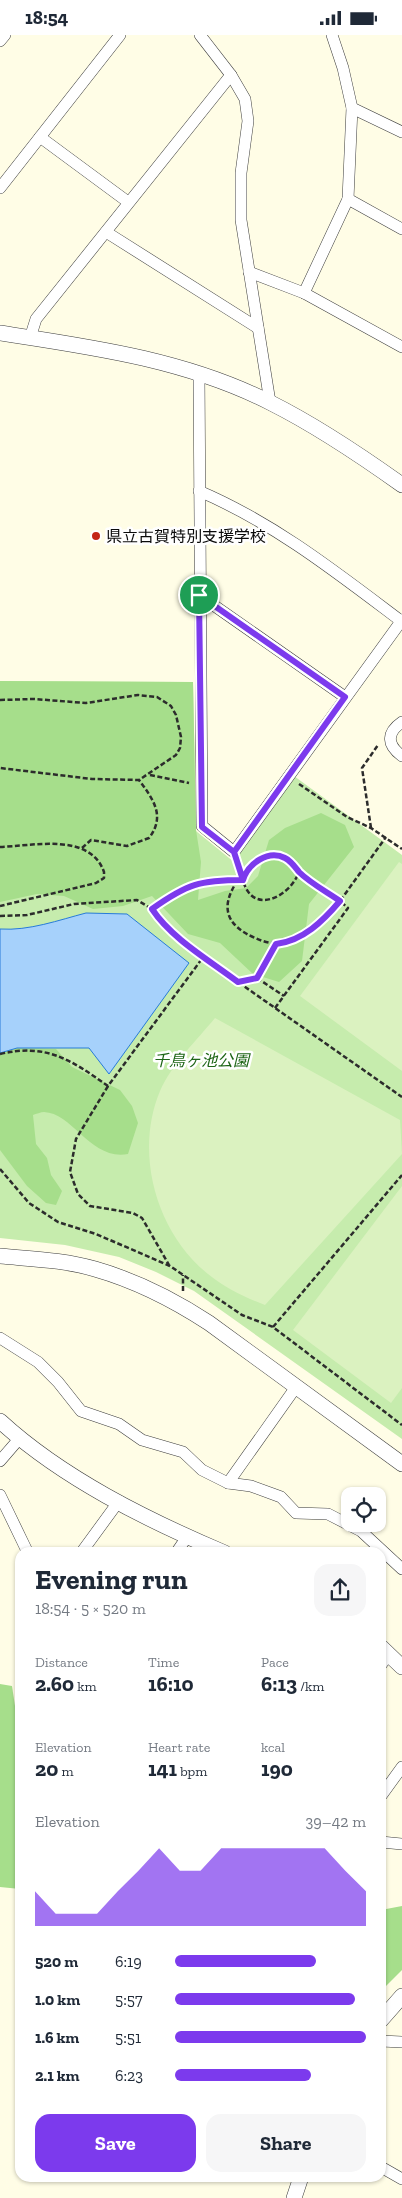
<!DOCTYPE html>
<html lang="en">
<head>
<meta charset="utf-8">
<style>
	:root { --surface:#fff; --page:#f6f6f7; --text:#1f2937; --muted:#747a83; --accent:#7c3aed }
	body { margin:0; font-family:"Zilla Slab","Noto Sans JP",serif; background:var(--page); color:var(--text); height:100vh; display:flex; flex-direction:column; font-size:19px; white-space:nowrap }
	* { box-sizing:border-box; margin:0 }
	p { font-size:16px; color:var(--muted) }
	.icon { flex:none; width:28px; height:28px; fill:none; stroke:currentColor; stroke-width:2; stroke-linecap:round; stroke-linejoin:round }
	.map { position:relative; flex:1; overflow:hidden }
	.drawer { position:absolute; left:15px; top:1512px; width:371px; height:635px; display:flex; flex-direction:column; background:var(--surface); border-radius:15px; box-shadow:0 1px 4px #0004 }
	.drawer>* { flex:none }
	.buttons { position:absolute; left:341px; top:1452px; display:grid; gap:10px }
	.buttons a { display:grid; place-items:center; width:45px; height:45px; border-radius:10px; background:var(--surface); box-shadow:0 1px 4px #0004; font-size:25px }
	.pin { position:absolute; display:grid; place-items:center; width:42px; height:42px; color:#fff; margin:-21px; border:2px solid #fff; border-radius:50%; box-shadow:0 1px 5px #0007 }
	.round { display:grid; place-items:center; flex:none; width:52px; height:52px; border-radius:15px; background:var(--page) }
	.headline { display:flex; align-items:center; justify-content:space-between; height:85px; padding:0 20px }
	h1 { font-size:28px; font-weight:800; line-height:38px }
	.stats { display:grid; grid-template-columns:repeat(3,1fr); gap:8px; height:85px; padding:5px 20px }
	.stats div { display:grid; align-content:center }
	.stats b { font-size:21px; font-weight:800 }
	.stats small { font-size:14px; font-weight:400 }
	.stats p { font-size:14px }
	.chart { height:140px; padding:10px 20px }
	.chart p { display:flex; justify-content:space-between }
	.chart svg { width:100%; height:90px; margin-top:5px; fill:var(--accent); opacity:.7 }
	.button { display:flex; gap:10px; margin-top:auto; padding:10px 20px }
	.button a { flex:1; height:58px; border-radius:15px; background:var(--accent); color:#fff; font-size:20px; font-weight:800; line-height:58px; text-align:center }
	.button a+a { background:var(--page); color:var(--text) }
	ul { padding:0 20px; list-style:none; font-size:16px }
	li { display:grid; grid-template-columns:80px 60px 1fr; align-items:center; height:38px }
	li i { height:12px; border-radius:6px; background:var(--accent) }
	.status { display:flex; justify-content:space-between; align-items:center; height:35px; padding:0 25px; background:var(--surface); direction:ltr }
	.status svg { height:14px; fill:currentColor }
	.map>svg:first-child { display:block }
	.green { fill:#c6ecad }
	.forest { fill:#a6de8b }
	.pitch { fill:#dbf2c0 }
	.water { fill:#a6d1fb; stroke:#277bd9 }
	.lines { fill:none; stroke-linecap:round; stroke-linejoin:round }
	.minor-casing { stroke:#3d3d3d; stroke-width:12 }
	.tertiary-casing { stroke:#3d3d3d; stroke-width:16 }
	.path { stroke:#2c2c2c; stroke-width:2.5; stroke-dasharray:5 2.5; stroke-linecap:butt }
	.minor { stroke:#fff; stroke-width:11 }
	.tertiary { stroke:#fff; stroke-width:15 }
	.route-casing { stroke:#fff; stroke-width:10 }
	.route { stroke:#7c3aed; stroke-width:6 }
	.poi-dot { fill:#c42518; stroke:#fff; stroke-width:2 }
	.labels { text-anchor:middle; stroke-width:5; stroke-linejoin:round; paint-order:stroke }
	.poi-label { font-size:16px; fill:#0a0a0a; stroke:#fff; text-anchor:start }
	.park-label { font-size:16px; font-style:italic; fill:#1d6516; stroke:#fff }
</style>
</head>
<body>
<div class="status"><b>18:54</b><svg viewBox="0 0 49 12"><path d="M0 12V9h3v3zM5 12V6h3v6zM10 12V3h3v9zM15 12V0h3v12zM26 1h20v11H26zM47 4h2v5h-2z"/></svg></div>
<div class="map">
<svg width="402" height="2163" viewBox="0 0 402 2163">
	<rect width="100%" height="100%" fill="#fffde6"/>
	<polygon class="green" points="0,646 193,647 196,796 234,827 294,741 402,820 402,1404 194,1256 156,1237 119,1222 65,1210 0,1203"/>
	<g class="forest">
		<polygon points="0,646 193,647 196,795 201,827 198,865 225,856 246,853 258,841 269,805 285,793 321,778 345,790 354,812 309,869 302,926 279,947 253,939 220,908 188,899 152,861 123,871 93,874 64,861 37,859 0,867"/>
		<path d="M 17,1013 L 56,1014 L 72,1032 L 120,1055 L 132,1071 L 138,1088 L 128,1119 C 91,1126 73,1078 44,1077 C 41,1077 36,1079 33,1080 L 36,1109 L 47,1123 L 51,1140 L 62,1156 L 56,1170 L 46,1168 L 27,1151 L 0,1115 L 0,1018 Z"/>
		<polygon points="0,1649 12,1651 20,1704 20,1854 0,1852"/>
		<polygon points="402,1871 402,1935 381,1956 381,1875"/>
	</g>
	<g class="pitch">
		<polygon points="399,827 402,829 402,1036 300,961"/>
		<path d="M 215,983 L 400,1085 L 402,1119 L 265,1270 C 244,1262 225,1253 208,1239 C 156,1197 134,1118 160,1056 C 172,1029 197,1005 215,983 Z"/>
		<polygon points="402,1151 402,1353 391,1368 293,1295"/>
	</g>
	<path class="water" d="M 86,878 L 127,879 L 189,928 L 109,1039 L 89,1013 L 17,1013 L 0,1018 L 0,894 C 29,896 59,885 86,878 Z"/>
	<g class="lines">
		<g class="minor-casing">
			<g id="minor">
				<polyline points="200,0 231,40 245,64 248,86 241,138 241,185 270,367"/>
				<polyline points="0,6 5,0"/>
				<polyline points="352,73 402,97"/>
				<polyline points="40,102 128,167"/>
				<polyline points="0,153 120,0"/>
				<polyline points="348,164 402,194"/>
				<polyline points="106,197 258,293"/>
				<polyline points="249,237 304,258 402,312"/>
				<polyline points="304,258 348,164 352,73 343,33 332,0"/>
				<polyline points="30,303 36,284 231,40"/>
				<polyline points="199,339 202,791 234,817 402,585"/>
				<path d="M 199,456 C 274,488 336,537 401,586"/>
				<polyline points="199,560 345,662"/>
				<path d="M 402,687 C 386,698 387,710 402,721"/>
				<polyline points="0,1303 38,1327 58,1347 81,1376 119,1389 142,1405 183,1417 202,1435 228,1448 251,1451 281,1462 296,1478 328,1479 361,1496 402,1534"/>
				<polyline points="0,1426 19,1404"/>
				<polyline points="228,1448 296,1352"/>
				<polyline points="0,1460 28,1518"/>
				<polyline points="81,1518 119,1466"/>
				<polyline points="176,1518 187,1502"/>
				<polyline points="381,1630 389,1619"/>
				<polyline points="381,1761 402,1732"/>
				<polyline points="381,1807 402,1809"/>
				<polyline points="381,2006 402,2007"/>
				<polyline points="381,2132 402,2144"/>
			</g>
		</g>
		<g class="tertiary-casing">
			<g id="tertiary">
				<path d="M 0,298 C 92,312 187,325 271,368 C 317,391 360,420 402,450"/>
				<path d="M 0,1221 C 32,1224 65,1225 95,1234 C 137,1246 174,1265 209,1288 L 402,1429"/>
				<path d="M 0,1386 C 62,1443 147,1485 225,1518"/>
				<polyline points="381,1612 402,1632"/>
				<polyline points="381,1985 402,1961"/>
				<polyline points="294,2163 301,2142"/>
			</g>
		</g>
		<g class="path">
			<polyline points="0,665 34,664 86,668 138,660 157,662 171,671 176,680 181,702 180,713 176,720 139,745 92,744 0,733"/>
			<polyline points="150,740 189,748"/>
			<polyline points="299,749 347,782 371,793 402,814"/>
			<polyline points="371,793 362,733 378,710"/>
			<path d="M 0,812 C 32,811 90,797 104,837 L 104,843 L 96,848 L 0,871"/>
			<path d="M 82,813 L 91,805 L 127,811 L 149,803 C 166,781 153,764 139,745"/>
			<path d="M 238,845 C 220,871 225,890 255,903 C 264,907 275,910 285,908 C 307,903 325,883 340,866 L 299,837 L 284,822 C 266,819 249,826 243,845 C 252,881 290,862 299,837"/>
			<path d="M 152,874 C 187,849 200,845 243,845 L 238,828"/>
			<polyline points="0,881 27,880 74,869 137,865 152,874 158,883 182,904 238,947 402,1062"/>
			<polyline points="257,943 284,961"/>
			<polyline points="238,947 257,943 276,909"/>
			<polyline points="275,973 348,873 340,866 386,802"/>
			<path d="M 0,1019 C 47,1008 71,1025 108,1051 L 204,921"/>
			<polyline points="108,1051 76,1104 70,1137 78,1159 90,1171 133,1178 142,1183 169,1230"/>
			<polyline points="0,1134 29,1168 58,1187 96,1199 170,1231 242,1280 273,1292 402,1390"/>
			<polyline points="183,1256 183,1240"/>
			<polyline points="273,1292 402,1140"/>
		</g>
		<use href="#minor" class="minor"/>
		<use href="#tertiary" class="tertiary"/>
	</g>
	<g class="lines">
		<g class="route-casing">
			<path id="route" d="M 199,560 L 202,792 L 234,817 L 243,845 C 200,845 187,849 152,874 C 172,904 209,925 238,947 L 257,943 L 276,909 C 303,906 323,886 340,866 C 327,857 310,848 299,837 C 295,832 291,826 285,823 C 268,814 248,829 243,845 L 234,817 L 345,662 L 199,560"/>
		</g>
		<use href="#route" class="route"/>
	</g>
	<circle class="poi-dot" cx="96" cy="501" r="5"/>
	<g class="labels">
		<g class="poi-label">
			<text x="106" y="507">県立古賀特別支援学校</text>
		</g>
		<g class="park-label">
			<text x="201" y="1031">千鳥ヶ池公園</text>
		</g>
	</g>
</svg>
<div class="buttons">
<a><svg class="icon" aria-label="locate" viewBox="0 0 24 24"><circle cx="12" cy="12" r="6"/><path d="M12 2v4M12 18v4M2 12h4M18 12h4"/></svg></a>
</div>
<div class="pin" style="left:199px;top:560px;background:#1e9e55"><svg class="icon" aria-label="arrive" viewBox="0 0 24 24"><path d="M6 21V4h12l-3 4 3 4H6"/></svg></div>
<section class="drawer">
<div class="headline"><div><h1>Evening run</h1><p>18:54 · 5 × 520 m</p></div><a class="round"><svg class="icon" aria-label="share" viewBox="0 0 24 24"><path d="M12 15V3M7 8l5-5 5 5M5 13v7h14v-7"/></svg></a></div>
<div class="stats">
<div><p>Distance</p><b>2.60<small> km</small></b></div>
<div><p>Time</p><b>16:10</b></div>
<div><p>Pace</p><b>6:13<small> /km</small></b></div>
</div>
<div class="stats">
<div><p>Elevation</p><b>20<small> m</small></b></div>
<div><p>Heart rate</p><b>141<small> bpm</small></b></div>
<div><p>kcal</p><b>190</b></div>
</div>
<div class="chart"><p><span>Elevation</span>39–42 m</p>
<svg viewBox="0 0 160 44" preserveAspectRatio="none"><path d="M0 44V27L10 38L20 38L30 38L40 27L50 17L60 6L70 17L80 17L90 6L100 6L110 6L120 6L130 6L140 6L150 17L160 27V44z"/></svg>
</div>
<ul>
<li><b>520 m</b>6:19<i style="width:74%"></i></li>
<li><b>1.0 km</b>5:57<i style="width:94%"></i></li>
<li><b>1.6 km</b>5:51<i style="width:100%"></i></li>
<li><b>2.1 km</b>6:23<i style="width:71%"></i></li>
</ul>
<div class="button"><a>Save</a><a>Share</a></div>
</section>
</div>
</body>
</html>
